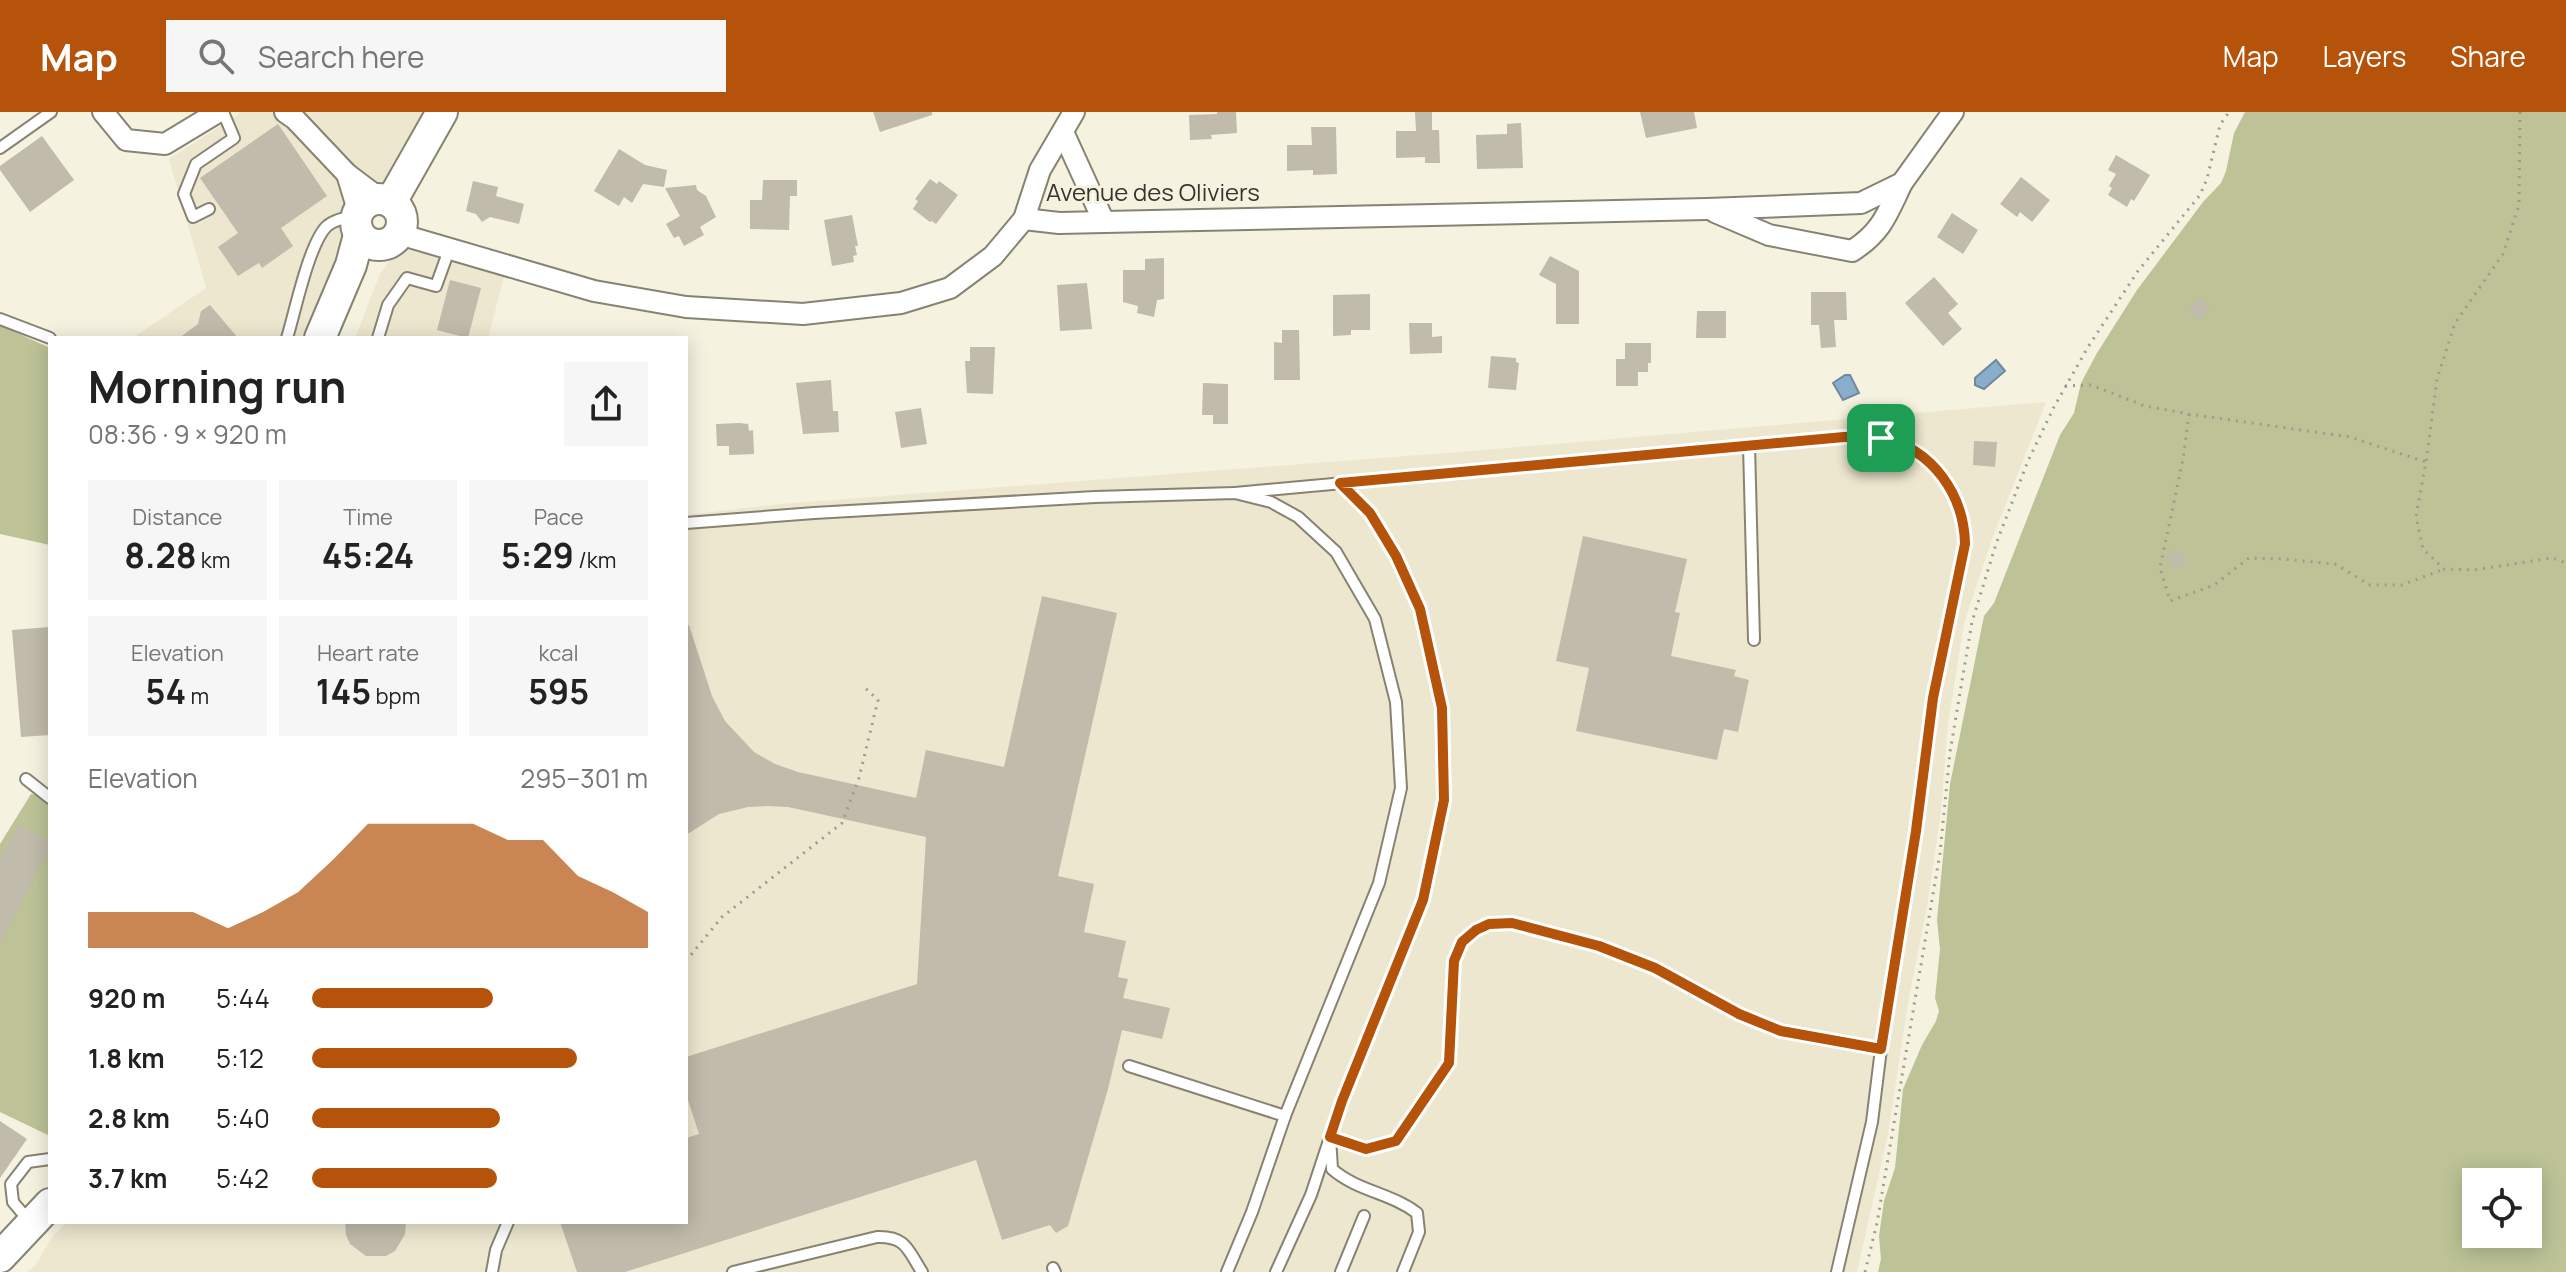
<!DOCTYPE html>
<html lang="en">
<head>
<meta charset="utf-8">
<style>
	:root { --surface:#fff; --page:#f6f6f6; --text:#222; --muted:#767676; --accent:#b45309 }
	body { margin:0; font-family:Manrope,sans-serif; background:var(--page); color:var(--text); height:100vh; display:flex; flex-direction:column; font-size:30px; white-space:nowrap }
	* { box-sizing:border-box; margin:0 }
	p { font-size:26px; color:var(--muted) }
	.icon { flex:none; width:44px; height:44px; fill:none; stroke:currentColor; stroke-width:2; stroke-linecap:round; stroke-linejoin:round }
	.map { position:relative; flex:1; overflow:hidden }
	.sheet { position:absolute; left:48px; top:224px; width:640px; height:888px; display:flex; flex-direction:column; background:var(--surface); border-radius:0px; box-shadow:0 4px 20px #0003 }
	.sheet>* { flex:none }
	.buttons { position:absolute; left:2462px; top:1056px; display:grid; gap:16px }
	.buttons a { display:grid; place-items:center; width:80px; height:80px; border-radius:0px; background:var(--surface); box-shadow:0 4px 20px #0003; font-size:40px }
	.pin { position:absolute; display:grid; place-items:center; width:68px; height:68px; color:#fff; margin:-34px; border-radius:16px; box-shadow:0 4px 12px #0006 }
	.round { display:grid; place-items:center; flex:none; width:84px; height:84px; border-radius:0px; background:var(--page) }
	.head { display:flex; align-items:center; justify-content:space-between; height:136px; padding:0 40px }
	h1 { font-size:44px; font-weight:700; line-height:60px }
	.metrics { display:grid; grid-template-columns:repeat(3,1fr); gap:12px; height:136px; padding:8px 40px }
	.metrics div { display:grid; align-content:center; border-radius:0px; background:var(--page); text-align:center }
	.metrics b { font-size:34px; font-weight:700 }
	.metrics small { font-size:22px; font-weight:400 }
	.metrics p { font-size:22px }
	.chart { height:224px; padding:16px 40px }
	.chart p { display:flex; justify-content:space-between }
	.chart svg { width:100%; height:144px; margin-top:8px; fill:var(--accent); opacity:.7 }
	ul { padding:0 40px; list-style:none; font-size:26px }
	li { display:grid; grid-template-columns:128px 96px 1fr; align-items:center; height:60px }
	li i { height:20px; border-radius:10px; background:var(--accent) }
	header { display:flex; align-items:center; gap:48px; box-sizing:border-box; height:112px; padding:0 40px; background:var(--accent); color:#fff }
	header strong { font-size:38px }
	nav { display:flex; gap:44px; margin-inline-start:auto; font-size:28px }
	.search { width:560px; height:72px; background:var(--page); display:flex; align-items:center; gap:20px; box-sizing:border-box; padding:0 28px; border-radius:0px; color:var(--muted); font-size:30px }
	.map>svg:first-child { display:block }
	.built { fill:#ede7cf }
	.forest { fill:#bdc397; fill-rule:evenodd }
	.water { fill:#89aecc; stroke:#70899c; stroke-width:2 }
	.building { fill:#c0bbaa }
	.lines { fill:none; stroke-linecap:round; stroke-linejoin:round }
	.lane-casing { stroke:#878373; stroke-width:14 }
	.street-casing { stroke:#878373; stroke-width:24 }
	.secondary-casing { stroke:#878373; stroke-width:34 }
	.path { stroke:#9e9a8e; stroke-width:3; stroke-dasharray:2 6; stroke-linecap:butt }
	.lane { stroke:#fff; stroke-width:10 }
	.street { stroke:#fff; stroke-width:20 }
	.secondary { stroke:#fff; stroke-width:30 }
	.route-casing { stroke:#fff; stroke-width:16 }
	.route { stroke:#b45309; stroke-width:10 }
	.labels { text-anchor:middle; stroke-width:6; stroke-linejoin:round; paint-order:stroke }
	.street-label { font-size:24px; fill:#36342d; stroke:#f6f2e0 }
</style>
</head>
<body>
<header>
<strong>Map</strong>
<div class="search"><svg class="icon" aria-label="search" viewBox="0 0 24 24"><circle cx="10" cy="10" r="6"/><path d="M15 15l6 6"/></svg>Search here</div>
<nav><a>Map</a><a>Layers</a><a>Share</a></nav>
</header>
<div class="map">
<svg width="2566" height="1160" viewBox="0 0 2566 1160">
	<rect width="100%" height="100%" fill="#f6f2e0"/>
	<g class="built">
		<polygon points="242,0 427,0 391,64 315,226 133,226 206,176 169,47"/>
		<polygon points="399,136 505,161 488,226 355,226 380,162"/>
		<polygon points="2046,290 1991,430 1964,511 1948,612 1941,700 1928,789 1908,891 1888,1022 1857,1160 26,1160 35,1154 51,1127 66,1110 686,1110 686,403 781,392 1459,340"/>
	</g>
	<g class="forest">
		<path d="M 2245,0 L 2566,0 L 2566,1160 L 1878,1160 L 1881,1147 L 1879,1124 L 1884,1089 L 1895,1056 L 1903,977 L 1922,933 L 1936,909 L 1939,899 L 1935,886 L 1940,837 L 1937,808 L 1950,672 L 1984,504 L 1994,491 L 2060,323 L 2074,301 L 2081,271 L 2097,241 L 2137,178 L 2203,90 L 2221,71 L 2226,59 L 2234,21 ZM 2476,1070 L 2528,1070 L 2528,1122 L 2476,1122 Z"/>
		<polygon points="0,213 50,236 50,433 0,422"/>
		<polygon points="31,682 50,686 50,1024 0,1000 0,732"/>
	</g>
	<g class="water">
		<polygon points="1996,248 2005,259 1984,277 1975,273 1975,266"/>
		<polygon points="1845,263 1850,263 1859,281 1843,288 1833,271"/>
	</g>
	<g class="building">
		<polygon points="873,0 932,0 932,3 880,20"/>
		<polygon points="1217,0 1236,0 1237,21 1211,23 1212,27 1190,28 1189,3 1217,2"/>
		<polygon points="1415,0 1432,0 1432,18 1439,18 1440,51 1425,51 1425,45 1396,46 1396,19 1416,19"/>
		<polygon points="1640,0 1694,0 1697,16 1646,26"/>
		<polygon points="1521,11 1523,56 1477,57 1476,23 1507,22 1507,12"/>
		<polygon points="278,12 327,84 281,116 293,134 262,156 259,151 238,164 218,135 238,121 200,66"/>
		<polygon points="1311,15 1336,15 1337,62 1313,63 1313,58 1287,59 1287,33 1312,33"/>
		<polygon points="42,24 74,68 30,100 0,58 0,54"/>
		<polygon points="619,37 645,53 667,58 664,75 643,72 632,91 624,85 619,94 594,79"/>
		<polygon points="2116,43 2150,63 2134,89 2131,87 2127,95 2108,83 2112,76 2109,74 2116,62 2108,58"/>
		<polygon points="2021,65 2050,88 2032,110 2020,100 2017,105 2000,92"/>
		<polygon points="930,67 937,72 939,69 958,83 936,112 932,109 930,110 913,97 918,89 915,87"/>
		<polygon points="763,68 797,68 797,84 790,84 789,118 750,117 750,88 762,88"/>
		<polygon points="473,69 498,75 496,84 524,92 519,112 490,105 482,110 476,102 466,99"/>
		<polygon points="696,73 697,78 706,84 716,105 700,115 704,123 684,134 679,124 674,126 666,112 680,104 665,76"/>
		<polygon points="1952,101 1978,118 1963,142 1937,125"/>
		<polygon points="852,103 858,134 855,134 857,143 853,144 854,150 832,154 824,108"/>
		<polygon points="1550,144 1579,159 1579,212 1556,212 1556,172 1539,163"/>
		<polygon points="1164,146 1164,187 1157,188 1154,205 1137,201 1138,194 1123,190 1123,158 1145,158 1145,147"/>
		<polygon points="1934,165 1958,192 1948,201 1962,217 1943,234 1905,191"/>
		<polygon points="450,168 481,176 468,226 437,218"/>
		<polygon points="1087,171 1092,217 1060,219 1057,173"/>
		<polygon points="1811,180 1846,180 1847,208 1834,208 1836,235 1821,236 1819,213 1811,213"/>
		<polygon points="1370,182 1370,218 1351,218 1351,223 1333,224 1333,183"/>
		<polygon points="2198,186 2211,195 2199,208 2188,199"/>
		<polygon points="210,193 238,226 179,226 198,212 201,199"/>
		<polygon points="1697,199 1726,199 1726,226 1696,226"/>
		<polygon points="1409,211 1432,211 1432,225 1442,224 1442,241 1410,242"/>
		<polygon points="1282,218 1299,218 1300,268 1274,268 1274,230 1282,231"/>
		<polygon points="1625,231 1651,231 1651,251 1648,251 1648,260 1638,260 1638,274 1616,274 1616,247 1625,247"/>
		<polygon points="970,235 995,235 993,282 967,281 965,249 970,249"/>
		<polygon points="1491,244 1516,246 1516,250 1519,251 1516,278 1488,276"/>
		<polygon points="831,268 833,299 838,299 839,320 803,322 796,271"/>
		<polygon points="1203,271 1228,272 1228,312 1213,312 1213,303 1202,303"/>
		<polygon points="921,296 927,332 901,336 895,300"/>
		<polygon points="739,311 748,312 749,319 753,318 754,342 729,343 729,334 717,334 716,312"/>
		<polygon points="1974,329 1997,330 1995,355 1973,353"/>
		<polygon points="1583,424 1687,447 1675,500 1680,501 1671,544 1736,558 1734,564 1749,568 1738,620 1724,617 1717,648 1576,619 1589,556 1556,549"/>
		<polygon points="2169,439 2184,440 2184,454 2169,455"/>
		<polygon points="1042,484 1117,501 1058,764 1094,772 1084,820 1126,829 1118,865 1128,867 1123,886 1170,896 1162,927 1122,918 1108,977 1068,1114 1056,1121 1050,1113 1002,1128 976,1048 625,1160 577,1160 560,1110 686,1110 686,1026 699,1022 686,982 686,945 917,872 926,725 788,695 768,694 748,695 719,702 686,723 686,514 689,513 712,584 725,609 754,640 775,652 798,660 916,686 926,638 1004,655"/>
		<polygon points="50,515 50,623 21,625 12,518"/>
		<polygon points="18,713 50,730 50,736 0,832 0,748"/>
		<polygon points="0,1009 27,1027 0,1066"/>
		<polygon points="345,1110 406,1110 405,1122 395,1139 386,1144 366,1144 350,1132 346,1123"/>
	</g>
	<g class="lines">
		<g class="lane-casing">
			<g id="lane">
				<polyline points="0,36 51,0"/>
				<polyline points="209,97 193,105 184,82 196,52 234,26 223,0"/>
				<polyline points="0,207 50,226"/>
				<path d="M 287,226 C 295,200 309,131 327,114 C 335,107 346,106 356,104"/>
				<polyline points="378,226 388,193 407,166 436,174 449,138"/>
				<polyline points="1749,333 1754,528"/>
				<path d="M 1235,381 L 1844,325 C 1856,325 1870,324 1882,327 C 1933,338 1964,383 1965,432 L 1933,586 L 1916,719 L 1881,937 L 1872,1010 L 1837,1160"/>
				<polyline points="686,411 814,401 1095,385 1235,381 1271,390 1298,405 1336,440 1375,507 1396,590 1401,676 1379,771 1285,1004 1252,1100 1227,1160"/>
				<polyline points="26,667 50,686"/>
				<polyline points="1129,954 1285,1004"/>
				<polyline points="30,1110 13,1090 11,1072 28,1050 50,1047"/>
				<polyline points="1053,1156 1055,1160"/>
				<polyline points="492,1160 496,1138 508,1110"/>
				<path d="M 733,1160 L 877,1125 C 906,1124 908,1138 922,1160"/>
				<polyline points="1276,1160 1311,1083 1342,989 1423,788 1444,688 1442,596 1420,497 1396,444 1370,401 1340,371"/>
				<polyline points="1341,1160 1364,1104"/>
				<path d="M 1403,1160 L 1419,1120 L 1417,1101 C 1391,1081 1357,1079 1332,1057 L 1330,1025 L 1366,1037 L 1396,1029 L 1449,951 L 1454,849 L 1462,830 L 1476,818 L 1489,812 L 1512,811 L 1599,834 L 1655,856 L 1739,902 L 1781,919 L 1881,937"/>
			</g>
		</g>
		<g class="street-casing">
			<g id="street">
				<polyline points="103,0 126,28 165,32 218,0"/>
				<polyline points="285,0 295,7 347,62 379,86"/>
				<polyline points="1063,20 1104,110"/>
				<polyline points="347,62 358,98"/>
				<path d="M 1715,100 L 1769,123 L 1852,139 C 1882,120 1887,102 1902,71"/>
				<polyline points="1024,107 1059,111 1104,110 1707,97 1861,91 1902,71 1953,0"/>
				<polyline points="399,122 594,179 686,195 803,202 901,191 950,176 993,144 1024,107 1040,58 1074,0"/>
			</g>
		</g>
		<g class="secondary-casing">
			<g id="secondary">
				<circle cx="379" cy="110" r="23"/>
				<polyline points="391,90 442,0"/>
				<polyline points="320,226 351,153 359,123"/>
				<polyline points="0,1145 50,1092"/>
			</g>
		</g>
		<g class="path">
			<polyline points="2520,0 2519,93 2503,142 2455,211 2437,267 2426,350 2416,404 2423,437 2444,457 2474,458 2552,446 2566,451"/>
			<polyline points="2065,274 2091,273 2145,294 2189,302 2350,325 2426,350"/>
			<polyline points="2189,302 2183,347 2160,456 2170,489 2214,473 2249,446 2283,447 2335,452 2370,473 2402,473 2444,457"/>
			<polyline points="686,849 722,805 842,711 859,666 878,588 863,574"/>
			<polyline points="1865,1160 1877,1111 1940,741 1950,640 1972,510 1996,432 2028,349 2054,295 2088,235 2138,159 2200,83 2207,67 2220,13 2229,0"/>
		</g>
		<use href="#lane" class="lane"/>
		<use href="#street" class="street"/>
		<use href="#secondary" class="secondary"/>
	</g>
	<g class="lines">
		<g class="route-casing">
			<path id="route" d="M 1844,325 C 1856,325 1870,324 1882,326 C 1933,337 1964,383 1965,432 L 1933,586 L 1916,719 L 1881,937 L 1781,919 L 1739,902 L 1655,856 L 1599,834 L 1512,811 L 1489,812 L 1476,818 L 1462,830 L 1454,849 L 1449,951 L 1396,1029 L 1366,1037 L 1330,1025 L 1342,989 L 1423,788 L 1444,688 L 1442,596 L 1420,497 L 1396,444 L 1370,401 L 1340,371 Z"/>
		</g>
		<use href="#route" class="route"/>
	</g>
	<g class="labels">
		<g class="street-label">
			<text x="1153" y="89">Avenue des Oliviers</text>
		</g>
	</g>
</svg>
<div class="buttons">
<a><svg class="icon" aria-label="locate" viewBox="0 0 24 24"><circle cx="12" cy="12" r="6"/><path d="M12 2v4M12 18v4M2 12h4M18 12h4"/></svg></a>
</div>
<div class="pin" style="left:1881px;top:326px;background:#1e9e55"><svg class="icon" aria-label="arrive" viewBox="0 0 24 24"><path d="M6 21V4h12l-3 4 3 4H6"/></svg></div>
<section class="sheet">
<div class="head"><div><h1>Morning run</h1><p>08:36 · 9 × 920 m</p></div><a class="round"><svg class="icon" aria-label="share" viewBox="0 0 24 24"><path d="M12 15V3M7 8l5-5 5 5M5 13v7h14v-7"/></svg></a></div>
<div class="metrics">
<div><p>Distance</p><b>8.28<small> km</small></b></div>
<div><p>Time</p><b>45:24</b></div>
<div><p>Pace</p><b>5:29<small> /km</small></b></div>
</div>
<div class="metrics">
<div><p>Elevation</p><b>54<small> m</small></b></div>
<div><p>Heart rate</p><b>145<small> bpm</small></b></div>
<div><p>kcal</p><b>595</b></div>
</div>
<div class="chart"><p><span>Elevation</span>295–301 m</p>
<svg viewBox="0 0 160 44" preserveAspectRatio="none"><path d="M0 44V33L10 33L20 33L30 33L40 38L50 33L60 27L70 17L80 6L90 6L100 6L110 6L120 11L130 11L140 22L150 27L160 33V44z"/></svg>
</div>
<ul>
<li><b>920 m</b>5:44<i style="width:54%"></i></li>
<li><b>1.8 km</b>5:12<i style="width:79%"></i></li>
<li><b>2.8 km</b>5:40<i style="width:56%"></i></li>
<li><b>3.7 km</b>5:42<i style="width:55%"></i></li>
</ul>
</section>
</div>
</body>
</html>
